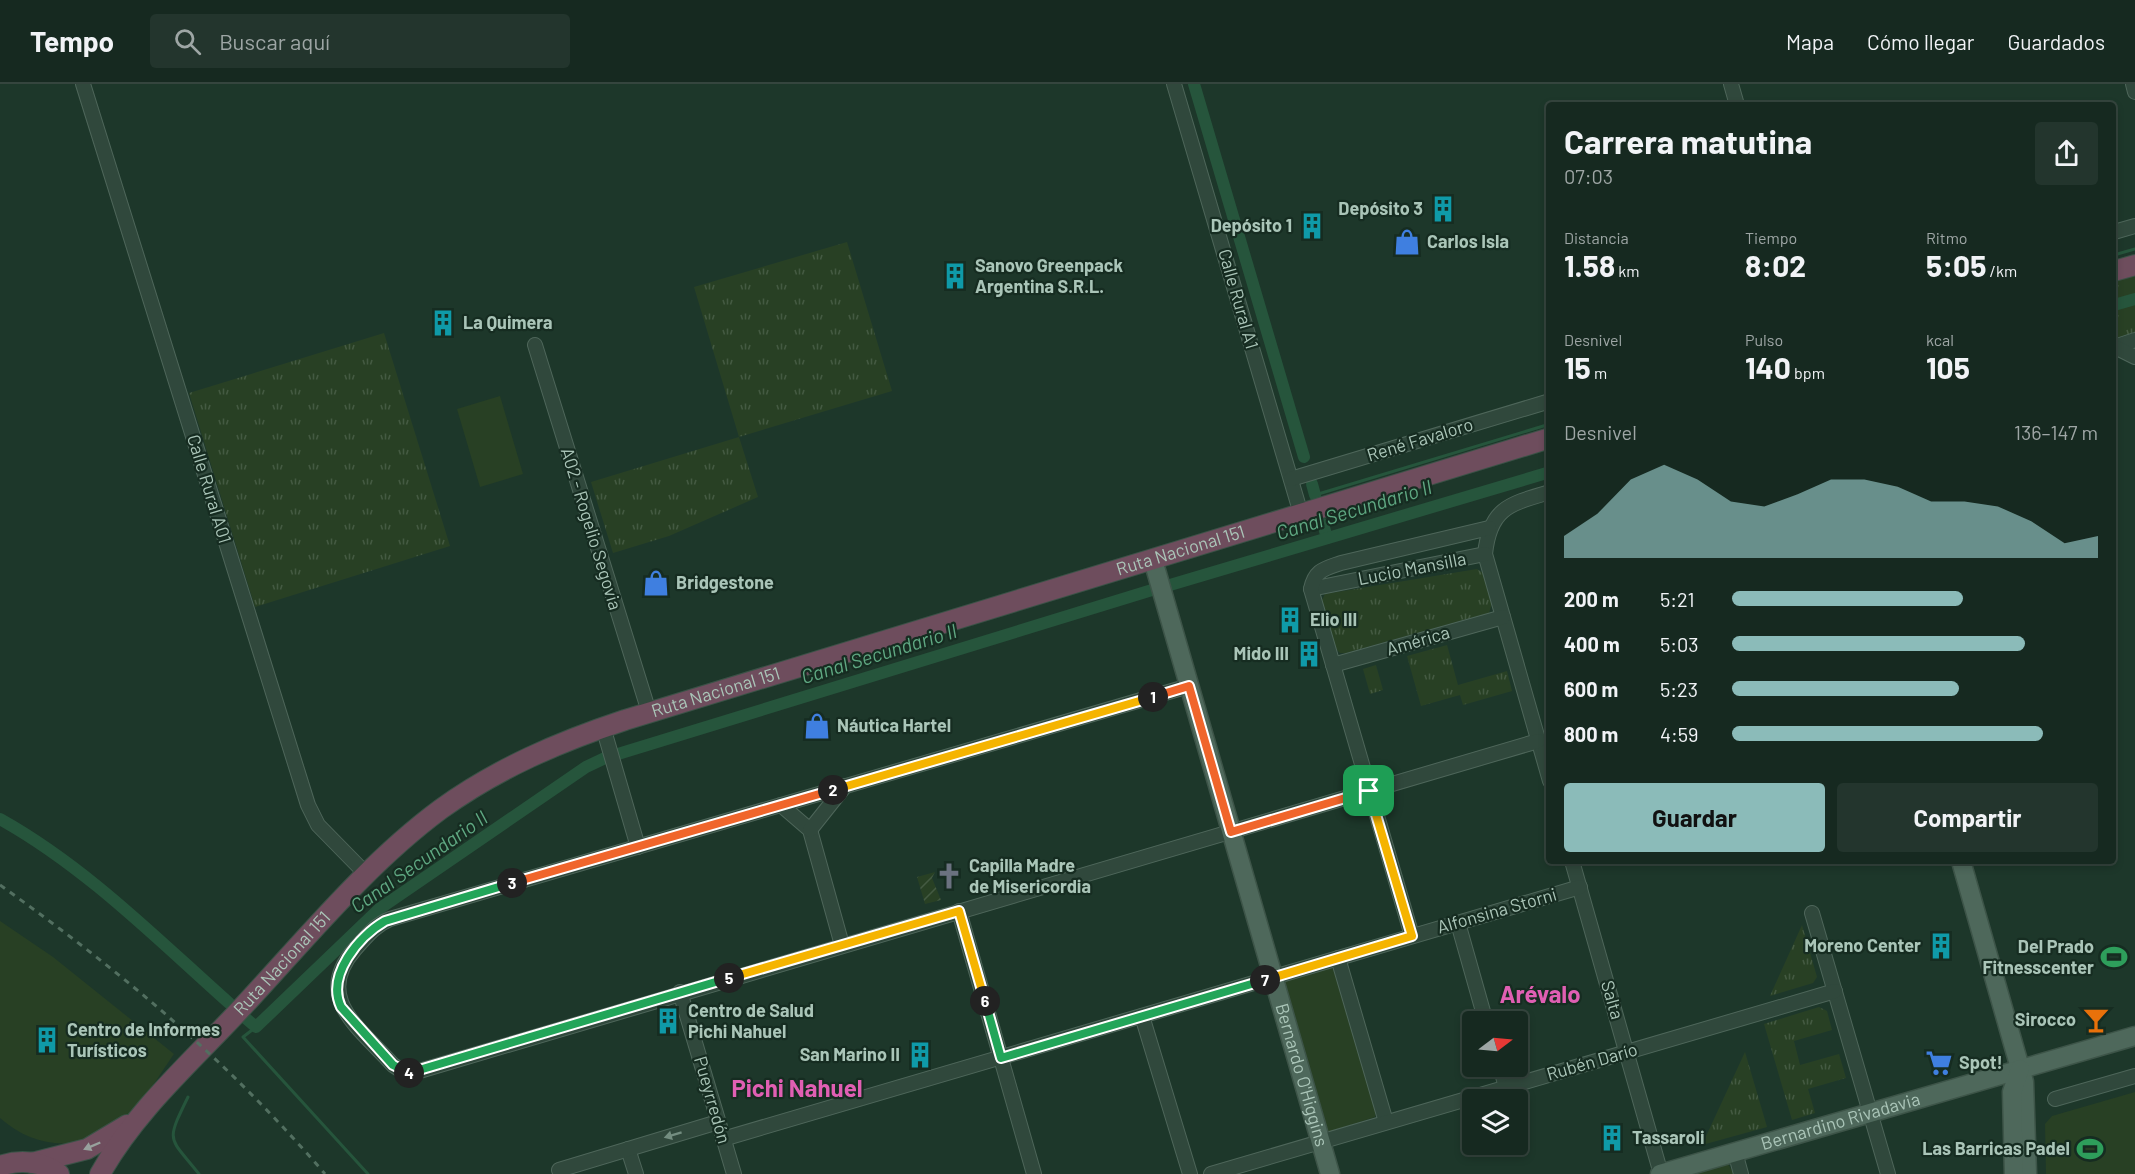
<!DOCTYPE html>
<html lang="es">
<head>
<meta charset="utf-8">
<style>
	:root { --surface:#162920; --page:#23352d; --text:#f1f3f6; --muted:#9ea6a5; --line:#35453e; --accent:#8bbbb9 }
	body { margin:0; font-family:Barlow,sans-serif; background:var(--page); color:var(--text); height:100vh; display:flex; flex-direction:column; font-size:22px; white-space:nowrap }
	* { box-sizing:border-box; margin:0 }
	p { font-size:20px; color:var(--muted) }
	.icon { flex:none; width:33px; height:33px; fill:none; stroke:currentColor; stroke-width:2; stroke-linecap:round; stroke-linejoin:round }
	.map { position:relative; flex:1; overflow:hidden }
	.details { position:absolute; left:1546px; top:18px; width:570px; height:762px; display:flex; flex-direction:column; background:var(--surface); border-radius:6px; box-shadow:0 3px 9px #0003,0 0 0 2px var(--line) }
	.details>* { flex:none }
	.needle { width:39px; rotate:74deg }
	.fabs { position:absolute; left:1462px; top:927px; display:grid; gap:12px }
	.fabs a { display:grid; place-items:center; width:66px; height:66px; border-radius:6px; background:var(--surface); box-shadow:0 3px 9px #0003,0 0 0 2px var(--line); font-size:30px }
	.pin { position:absolute; display:grid; place-items:center; width:51px; height:51px; color:#fff; margin:-26px; border-radius:12px; box-shadow:0 3px 9px #0006 }
	.km { position:absolute; width:30px; height:30px; margin:-15px; border-radius:50%; background:#222; color:#fff; font-size:16px; line-height:30px; text-align:center }
	.round { display:grid; place-items:center; flex:none; width:63px; height:63px; border-radius:6px; background:var(--page) }
	.head { display:flex; align-items:center; justify-content:space-between; height:102px; padding:0 18px }
	h1 { font-size:33px; font-weight:700; line-height:45px }
	.figures { display:grid; grid-template-columns:repeat(3,1fr); gap:9px; height:102px; padding:6px 18px }
	.figures div { display:grid; align-content:center }
	.figures b { font-size:30px; font-weight:700 }
	.figures small { font-size:16px; font-weight:400 }
	.figures p { font-size:16px }
	.chart { height:168px; padding:12px 18px }
	.chart p { display:flex; justify-content:space-between }
	.chart svg { width:100%; height:108px; margin-top:6px; fill:var(--accent); opacity:.7 }
	.action { display:flex; gap:12px; margin-top:auto; padding:12px 18px }
	.action a { flex:1; height:69px; border-radius:6px; background:var(--accent); color:#111; font-size:24px; font-weight:700; line-height:69px; text-align:center }
	.action a+a { background:var(--page); color:var(--text) }
	ul { padding:0 18px; list-style:none; font-size:20px }
	li { display:grid; grid-template-columns:96px 72px 1fr; align-items:center; height:45px }
	li i { height:15px; border-radius:8px; background:var(--accent) }
	header { display:flex; align-items:center; gap:36px; box-sizing:border-box; height:84px; padding:0 30px; background:var(--surface); border-bottom:2px solid var(--line) }
	header strong { font-size:28px }
	nav { display:flex; gap:33px; margin-inline-start:auto; font-size:21px }
	.search { width:420px; height:54px; background:var(--page); display:flex; align-items:center; gap:15px; box-sizing:border-box; padding:0 21px; border-radius:6px; color:var(--muted); font-size:22px }
	.map>svg:first-child { display:block }
	.grass { fill:url(#grass-tufts) }
	.park { fill:#284024 }
	.garden { fill:url(#garden-furrows) }
	.lines { fill:none; stroke-linecap:round; stroke-linejoin:round }
	.stream { stroke:#26553c; stroke-width:3 }
	.canal { stroke:#26553c; stroke-width:12 }
	.minor-casing { stroke:#4e665a; stroke-width:16 }
	.major-casing { stroke:#3d5448; stroke-width:21 }
	.highway-casing { stroke:#3b5247; stroke-width:22 }
	.minor { stroke:#30483c; stroke-width:14 }
	.major { stroke:#4e685b; stroke-width:18 }
	.highway { stroke:#6e4d5d; stroke-width:20 }
	.rail { stroke:#526f60; stroke-width:3; stroke-dasharray:6 6; stroke-linecap:butt }
	.oneway { fill:#738d80 }
	.oneway2 { fill:#98a19d }
	.split-1-casing { stroke:#fff; stroke-width:12 }
	.split-2-casing { stroke:#fff; stroke-width:12 }
	.split-3-casing { stroke:#fff; stroke-width:12 }
	.split-4-casing { stroke:#fff; stroke-width:12 }
	.split-5-casing { stroke:#fff; stroke-width:12 }
	.split-6-casing { stroke:#fff; stroke-width:12 }
	.split-7-casing { stroke:#fff; stroke-width:12 }
	.split-8-casing { stroke:#fff; stroke-width:12 }
	.split-1 { stroke:#f0652b; stroke-width:8 }
	.split-2 { stroke:#f5b400; stroke-width:8 }
	.split-3 { stroke:#f0652b; stroke-width:8 }
	.split-4 { stroke:#22a559; stroke-width:8 }
	.split-5 { stroke:#22a559; stroke-width:8 }
	.split-6 { stroke:#f5b400; stroke-width:8 }
	.split-7 { stroke:#22a559; stroke-width:8 }
	.split-8 { stroke:#f5b400; stroke-width:8 }
	.labels { text-anchor:middle; stroke-width:4.5; stroke-linejoin:round; paint-order:stroke }
	.poi-label { font-size:18px; font-weight:bold; fill:#aac5b8; stroke:#162c21; text-anchor:start }
	.street-label { font-size:18px; fill:#aac5b8; stroke:#162c21 }
	.water-label { font-size:20px; font-style:italic; fill:#5fa882; stroke:#162c21 }
	.district-label { font-size:24px; font-weight:bold; fill:#e05fb3; stroke:#162c21 }
</style>
</head>
<body>
<header>
<strong>Tempo</strong>
<div class="search"><svg class="icon" aria-label="search" viewBox="0 0 24 24"><circle cx="10" cy="10" r="6"/><path d="M15 15l6 6"/></svg>Buscar aquí</div>
<nav><a>Mapa</a><a>Cómo llegar</a><a>Guardados</a></nav>
</header>
<div class="map">
<svg width="2135" height="1090" viewBox="0 0 2135 1090">
	<defs>
		<pattern id="grass-tufts" width="24" height="20" patternUnits="userSpaceOnUse" patternTransform="scale(1.5)"><rect width="24" height="20" fill="#284024"/><path d="M3 7l-1-3M5 7V3M7 7l1-3M15 17l-1-3M17 17v-4M19 17l1-3" fill="none" stroke="#445a42"/></pattern>
		<pattern id="garden-furrows" width="10" height="10" patternUnits="userSpaceOnUse" patternTransform="scale(1.5)"><rect width="10" height="10" fill="#284024"/><path d="M-1 1l2-2M0 10L10 0M9 11l2-2" fill="none" stroke="#445a42"/></pattern>
	</defs>
	<rect width="100%" height="100%" fill="#1d372a"/>
	<g class="grass">
		<polygon points="847,158 892,307 739,353 758,413 669,452 613,469 591,398 739,353 694,203"/>
		<polygon points="2135,187 2135,248 2114,255 2114,194"/>
		<polygon points="384,249 450,462 255,523 189,309"/>
		<polygon points="1477,485 1483,489 1492,519 1489,529 1346,569 1340,569 1335,564 1322,516 1325,510"/>
		<polygon points="1447,561 1458,601 1507,587 1512,607 1463,621 1460,611 1421,622 1407,572"/>
		<polygon points="1376,581 1383,606 1370,610 1363,585"/>
		<polygon points="1802,841 1817,893 1813,899 1770,912"/>
		<polygon points="1819,923 1827,927 1832,946 1794,957 1800,981 1839,970 1846,994 1808,1005 1815,1029 1792,1036 1764,940"/>
		<polygon points="1745,968 1767,1043 1702,1061"/>
	</g>
	<g class="park">
		<polygon points="500,312 523,390 480,403 457,325"/>
		<path d="M 0,837 L 53,873 L 174,970 C 157,994 142,1022 119,1039 C 81,1069 35,1065 0,1034 Z"/>
		<polygon points="1329,883 1335,886 1376,1028 1375,1033 1329,1048 1327,1047 1284,898"/>
		<polygon points="2135,1008 2135,1090 2046,1090 2045,1040 2052,1032"/>
		<polygon points="1728,1080 1734,1090 1693,1090 1724,1081"/>
	</g>
	<polygon class="garden" points="935,788 932,794 941,816 925,820 917,793"/>
	<g class="lines">
		<g class="stream">
			<polyline points="2114,171 2135,165"/>
			<polyline points="1315,411 1550,340"/>
			<polyline points="256,943 243,953 368,1090"/>
			<path d="M 188,1013 C 165,1060 169,1052 199,1090"/>
		</g>
		<g class="canal">
			<polyline points="1194,0 1304,373"/>
			<polyline points="2114,221 2135,215"/>
			<polyline points="1312,400 1315,411"/>
			<polyline points="1323,440 1327,454"/>
			<polyline points="1170,501 1550,388"/>
			<polyline points="618,670 1152,506"/>
			<path d="M 0,735 C 86,783 156,854 229,919"/>
			<polyline points="243,932 256,943 379,825 586,683 605,674"/>
		</g>
		<g class="minor-casing">
			<g id="minor">
				<polyline points="83,0 308,721 318,741 367,791"/>
				<polyline points="1174,0 1301,430"/>
				<polyline points="1731,0 1737,21"/>
				<polyline points="2133,0 2135,8"/>
				<polyline points="2114,148 2135,142"/>
				<polyline points="535,261 649,628"/>
				<polyline points="2114,263 2135,256"/>
				<polyline points="2115,263 2135,273"/>
				<polyline points="1291,395 1550,317"/>
				<path d="M 1550,408 C 1509,420 1490,424 1485,470 L 1550,697"/>
				<polyline points="1311,505 1485,470"/>
				<polyline points="1333,581 1503,533"/>
				<path d="M 1189,602 L 390,835 C 375,841 366,853 355,865 C 312,914 361,945 393,981 L 402,987 L 416,988 L 1538,657"/>
				<polyline points="603,643 638,763"/>
				<polyline points="781,721 810,746 842,861"/>
				<polyline points="810,746 845,702"/>
				<polyline points="1572,777 1661,1090"/>
				<polyline points="959,827 1034,1090"/>
				<polyline points="1812,829 1888,1090"/>
				<polyline points="1458,839 1486,938"/>
				<path d="M 1412,852 L 1311,505 C 1315,486 1324,485 1341,479 L 1489,444"/>
				<polyline points="1338,874 1386,1038"/>
				<polyline points="680,908 734,1090"/>
				<polyline points="1142,932 1190,1090"/>
				<polyline points="1500,982 1506,1003"/>
				<polyline points="2055,1015 2135,992"/>
				<polyline points="723,1055 1580,803"/>
				<polyline points="628,1065 636,1090"/>
				<polyline points="1735,1068 1741,1090"/>
				<polyline points="559,1086 718,1038"/>
				<polyline points="1211,1090 1835,907"/>
			</g>
		</g>
		<g class="major-casing">
			<g id="major">
				<path id="s1" d="M 1153,476 L 1330,1090"/>
				<polyline points="1961,777 2024,998 2027,1090"/>
				<path id="s2" d="M 1660,1090 L 2135,952"/>
				<polyline points="2014,1090 2012,1008 2020,985"/>
			</g>
		</g>
		<g class="highway-casing">
			<g id="highway">
				<polyline points="2114,187 2135,181"/>
				<polyline points="32,1079 87,1065 127,1041"/>
				<path d="M 0,1082 C 20,1075 42,1077 59,1090"/>
				<path id="s3" d="M 100,1090 C 134,1029 188,981 235,931 C 300,862 365,781 441,725 C 498,684 559,658 625,636 L 1550,354"/>
			</g>
		</g>
		<use href="#minor" class="minor"/>
		<use href="#major" class="major"/>
		<use href="#highway" class="highway"/>
		<path class="rail" d="M 0,801 C 122,888 227,976 325,1090"/>
	</g>
	<defs><path id="oneway-solid" d="M-6-.8H1V-3.2L6.5 0L1 3.2V.8H-6Z" transform="scale(1.5)"/></defs>
	<use class="oneway" href="#oneway-solid" transform="translate(673 1051) rotate(163)"/>
	<use class="oneway2" href="#oneway-solid" transform="translate(92 1062) rotate(157)"/>
	<g class="lines">
		<g class="split-1-casing">
			<polyline id="split-1" points="1153,613 1189,602 1231,748 1369,707"/>
		</g>
		<g class="split-2-casing">
			<polyline id="split-2" points="833,706 1153,613"/>
		</g>
		<g class="split-3-casing">
			<polyline id="split-3" points="512,799 833,706"/>
		</g>
		<g class="split-4-casing">
			<path id="split-4" d="M 409,989 L 393,981 L 341,923 C 326,891 359,852 385,837 L 512,799"/>
		</g>
		<g class="split-5-casing">
			<polyline id="split-5" points="409,989 729,894"/>
		</g>
		<g class="split-6-casing">
			<polyline id="split-6" points="729,894 959,827 985,917"/>
		</g>
		<g class="split-7-casing">
			<polyline id="split-7" points="985,917 1001,974 1265,896"/>
		</g>
		<g class="split-8-casing">
			<polyline id="split-8" points="1265,896 1412,852 1369,707"/>
		</g>
		<use href="#split-1" class="split-1"/>
		<use href="#split-2" class="split-2"/>
		<use href="#split-3" class="split-3"/>
		<use href="#split-4" class="split-4"/>
		<use href="#split-5" class="split-5"/>
		<use href="#split-6" class="split-6"/>
		<use href="#split-7" class="split-7"/>
		<use href="#split-8" class="split-8"/>
	</g>
	<defs>
		<g id="building-bare" transform="scale(2.07)"><path d="M-4-6H4V6H1V3H-1V6H-4ZM-2.5-4.3h1.7v1.8h-1.7ZM.8-4.3h1.7v1.8H.8ZM-2.5-1h1.7V.8h-1.7ZM.8-1h1.7V.8H.8Z" fill="#0f9aa8" stroke="#162c21" stroke-width="2.5" paint-order="stroke"/></g>
		<g id="shop-bare" transform="scale(2.07)"><path d="M-5-2.5h2.3a2.7 3.5 0 0 1 5.4 0H5L5.5 6h-11ZM-1.5-2.5h3a1.5 2.3 0 0 0-3 0Z" fill="#3f7fe0" stroke="#162c21" stroke-width="2.5" paint-order="stroke"/></g>
		<g id="church-bare" transform="scale(2.07)"><path d="M-1.2-6h2.4v3.5h3.3v2.4h-3.3V6h-2.4V-.1h-3.3v-2.4h3.3Z" fill="#6b7280" stroke="#162c21" stroke-width="2.5" paint-order="stroke"/></g>
		<g id="stadium-bare" transform="scale(2.07)"><path d="M0-5a6.5 5 0 1 0 0 10a6.5 5 0 1 0 0-10ZM-3.5-1.8h7v3.6h-7Z" fill="#2e9e5b" stroke="#162c21" stroke-width="2.5" paint-order="stroke"/></g>
		<g id="bar-bare" transform="scale(2.07)"><path d="M-6-5H6L.8 .8V4.5H3.5V6h-7V4.5H-.8V.8Z" fill="#e8710a" stroke="#162c21" stroke-width="2.5" paint-order="stroke"/></g>
		<g id="supermarket-bare" transform="scale(2.07)"><path d="M-6-5.5h2.5l.6 2H6L4.5 2H-2.5L-4.4-4H-6ZM-1.5 3.2a1.3 1.3 0 1 0 .1 0ZM3 3.2a1.3 1.3 0 1 0 .1 0Z" fill="#3f7fe0" stroke="#162c21" stroke-width="2.5" paint-order="stroke"/></g>
	</defs>
	<g fill-rule="evenodd">
		<use href="#building-bare" x="1443" y="125"/>
		<use href="#building-bare" x="1312" y="142"/>
		<use href="#shop-bare" x="1407" y="158"/>
		<use href="#building-bare" x="955" y="192"/>
		<use href="#building-bare" x="443" y="239"/>
		<use href="#shop-bare" x="656" y="499"/>
		<use href="#building-bare" x="1290" y="536"/>
		<use href="#building-bare" x="1309" y="570"/>
		<use href="#shop-bare" x="817" y="642"/>
		<use href="#church-bare" x="949" y="792"/>
		<use href="#building-bare" x="1941" y="862"/>
		<use href="#stadium-bare" x="2114" y="873"/>
		<use href="#bar-bare" x="2096" y="936"/>
		<use href="#building-bare" x="668" y="937"/>
		<use href="#building-bare" x="47" y="956"/>
		<use href="#building-bare" x="920" y="971"/>
		<use href="#supermarket-bare" x="1939" y="979"/>
		<use href="#building-bare" x="1612" y="1054"/>
		<use href="#stadium-bare" x="2090" y="1065"/>
	</g>
	<g class="labels">
		<g class="poi-label">
			<text x="1423" y="131" text-anchor="end">Depósito 3</text>
			<text x="1292" y="148" text-anchor="end">Depósito 1</text>
			<text x="1427" y="164">Carlos Isla</text>
			<text x="975" y="188">Sanovo Greenpack<tspan x="975" dy="21">Argentina S.R.L.</tspan></text>
			<text x="463" y="245">La Quimera</text>
			<text x="676" y="505">Bridgestone</text>
			<text x="1310" y="542">Elio III</text>
			<text x="1289" y="576" text-anchor="end">Mido III</text>
			<text x="837" y="648">Náutica Hartel</text>
			<text x="969" y="788">Capilla Madre<tspan x="969" dy="21">de Misericordia</tspan></text>
			<text x="1921" y="868" text-anchor="end">Moreno Center</text>
			<text x="2094" y="869" text-anchor="end">Del Prado<tspan x="2094" dy="21">Fitnesscenter</tspan></text>
			<text x="688" y="933">Centro de Salud<tspan x="688" dy="21">Pichi Nahuel</tspan></text>
			<text x="2076" y="942" text-anchor="end">Sirocco</text>
			<text x="67" y="952">Centro de Informes<tspan x="67" dy="21">Turísticos</tspan></text>
			<text x="900" y="977" text-anchor="end">San Marino II</text>
			<text x="1959" y="985">Spot!</text>
			<text x="1632" y="1060">Tassaroli</text>
			<text x="2070" y="1071" text-anchor="end">Las Barricas Padel</text>
		</g>
		<g class="street-label">
			<text transform="translate(1238 215) rotate(74)" y="6">Calle Rural A1</text>
			<text transform="translate(1420 356) rotate(-17)" y="6">René Favaloro</text>
			<text transform="translate(209 405) rotate(73)" y="6">Calle Rural A01</text>
			<text transform="translate(591 445) rotate(73)" y="6">A02 - Rogelio Segovia</text>
			<text dy="6" stroke="none"><textPath href="#s3" startOffset="1287">Ruta Nacional 151</textPath></text>
			<text transform="translate(1412 485) rotate(-11)" y="6">Lucio Mansilla</text>
			<text transform="translate(1418 557) rotate(-16)" y="6">América</text>
			<text dy="6" stroke="none"><textPath href="#s3" startOffset="801">Ruta Nacional 151</textPath></text>
			<text transform="translate(1497 827) rotate(-16)" y="6">Alfonsina Storni</text>
			<text dy="6" stroke="none"><textPath href="#s3" startOffset="279">Ruta Nacional 151</textPath></text>
			<text transform="translate(1612 916) rotate(74)" y="6">Salta</text>
			<text transform="translate(1592 978) rotate(-16)" y="6">Rubén Darío</text>
			<text dy="6" stroke="none"><textPath href="#s1" startOffset="536">Bernardo O'Higgins</textPath></text>
			<text transform="translate(712 1016) rotate(74)" y="6">Pueyrredón</text>
			<text dy="6" stroke="none"><textPath href="#s2" startOffset="188">Bernardino Rivadavia</textPath></text>
		</g>
		<g class="water-label">
			<text transform="translate(1354 426) rotate(-17)" y="7">Canal Secundario II</text>
			<text transform="translate(879 570) rotate(-17)" y="7">Canal Secundario II</text>
			<text transform="translate(419 778) rotate(-35)" y="7">Canal Secundario II</text>
		</g>
		<g class="district-label">
			<text x="1540" y="919">Arévalo</text>
			<text x="797" y="1013">Pichi Nahuel</text>
		</g>
	</g>
</svg>
<div class="fabs">
<a><svg class="needle" viewBox="-14 -14 28 28"><path d="M0-13l5 13h-10z" fill="#e53935"/><path d="M0 13l5-13h-10z" fill="#9ea6a5"/></svg></a>
<a><svg class="icon" aria-label="layers" viewBox="0 0 24 24"><path d="M12 4l9 5-9 5-9-5zM3 14l9 5 9-5"/></svg></a>
</div>
<div class="pin" style="left:1369px;top:707px;background:#1e9e55"><svg class="icon" aria-label="arrive" viewBox="0 0 24 24"><path d="M6 21V4h12l-3 4 3 4H6"/></svg></div>
<b class="km" style="left:1153px;top:613px">1</b>
<b class="km" style="left:833px;top:706px">2</b>
<b class="km" style="left:512px;top:799px">3</b>
<b class="km" style="left:409px;top:989px">4</b>
<b class="km" style="left:729px;top:894px">5</b>
<b class="km" style="left:985px;top:917px">6</b>
<b class="km" style="left:1265px;top:896px">7</b>
<section class="details">
<div class="head"><div><h1>Carrera matutina</h1><p>07:03</p></div><a class="round"><svg class="icon" aria-label="share" viewBox="0 0 24 24"><path d="M12 15V3M7 8l5-5 5 5M5 13v7h14v-7"/></svg></a></div>
<div class="figures">
<div><p>Distancia</p><b>1.58<small> km</small></b></div>
<div><p>Tiempo</p><b>8:02</b></div>
<div><p>Ritmo</p><b>5:05<small> /km</small></b></div>
</div>
<div class="figures">
<div><p>Desnivel</p><b>15<small> m</small></b></div>
<div><p>Pulso</p><b>140<small> bpm</small></b></div>
<div><p>kcal</p><b>105</b></div>
</div>
<div class="chart"><p><span>Desnivel</span>136–147 m</p>
<svg viewBox="0 0 160 44" preserveAspectRatio="none"><path d="M0 44V35L10 26L20 12L30 6L40 12L50 21L60 23L70 18L80 12L90 12L100 15L110 21L120 21L130 23L140 29L150 38L160 35V44z"/></svg>
</div>
<ul>
<li><b>200 m</b>5:21<i style="width:63%"></i></li>
<li><b>400 m</b>5:03<i style="width:80%"></i></li>
<li><b>600 m</b>5:23<i style="width:62%"></i></li>
<li><b>800 m</b>4:59<i style="width:85%"></i></li>
</ul>
<div class="action"><a>Guardar</a><a>Compartir</a></div>
</section>
</div>
</body>
</html>
